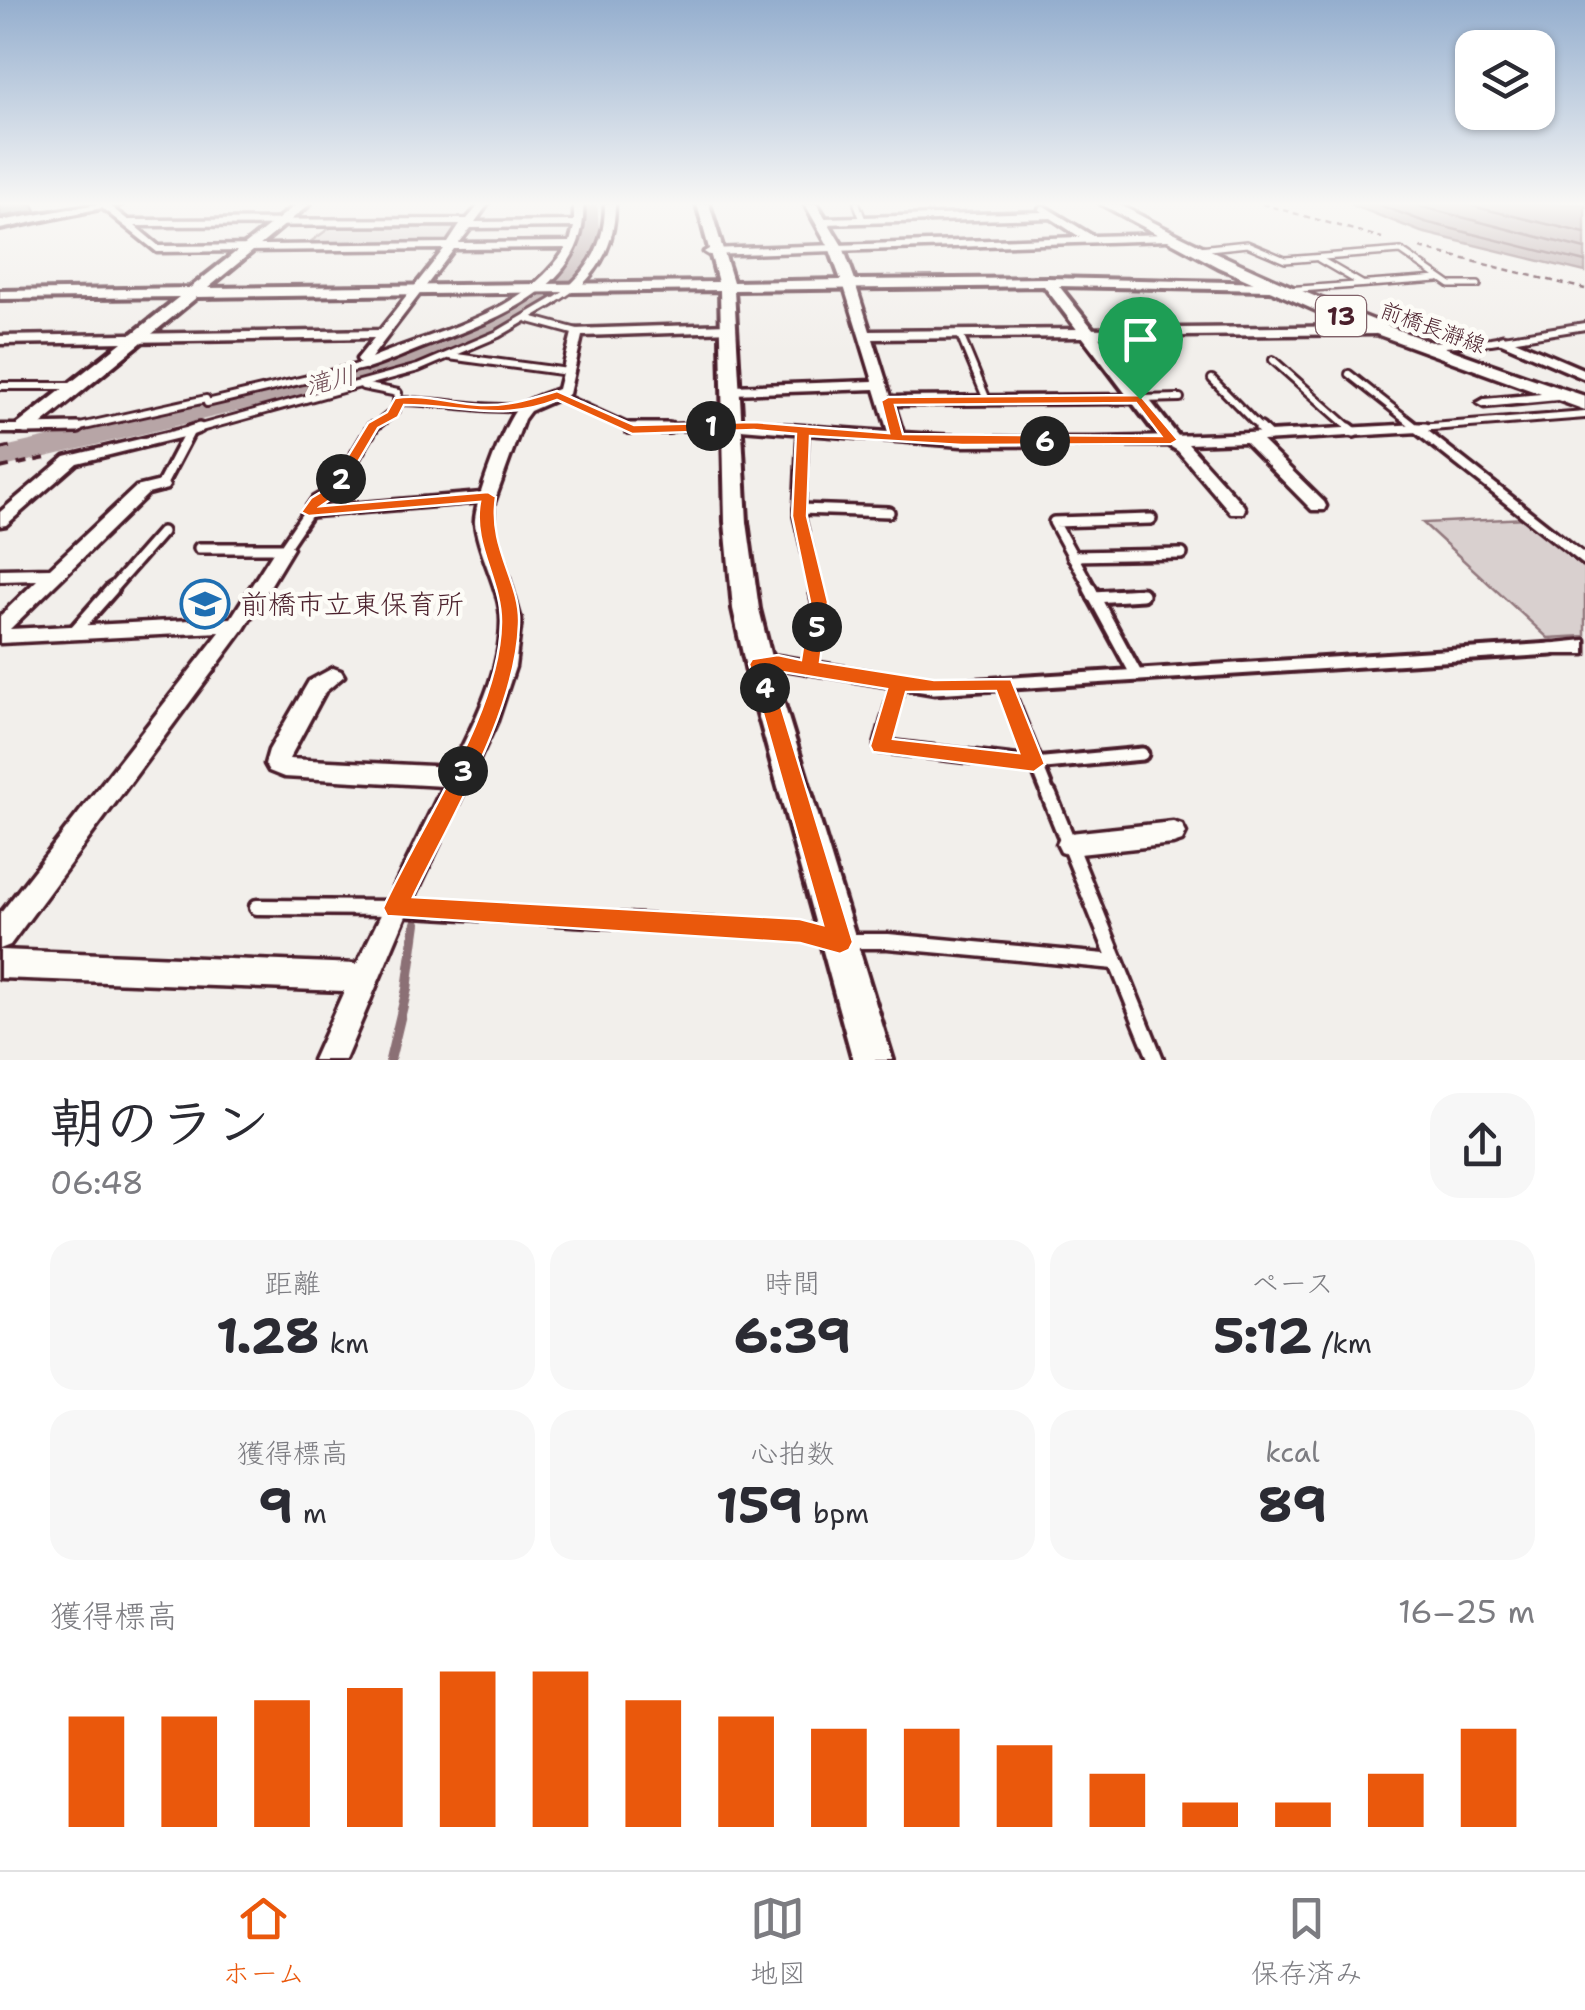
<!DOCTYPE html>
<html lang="ja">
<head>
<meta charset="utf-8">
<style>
	:root { --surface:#fff; --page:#f7f7f7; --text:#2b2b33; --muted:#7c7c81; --line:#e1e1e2; --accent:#ea580c }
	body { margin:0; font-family:"Shantell Sans","Klee One",sans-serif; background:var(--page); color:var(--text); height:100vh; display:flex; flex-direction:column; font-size:38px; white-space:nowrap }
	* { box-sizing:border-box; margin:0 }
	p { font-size:32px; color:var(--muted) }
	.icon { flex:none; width:55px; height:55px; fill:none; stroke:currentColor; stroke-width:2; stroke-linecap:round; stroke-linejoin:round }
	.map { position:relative; height:1060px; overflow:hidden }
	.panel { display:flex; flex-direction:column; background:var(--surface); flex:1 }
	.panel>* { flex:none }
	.tools { position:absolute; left:1455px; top:30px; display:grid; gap:20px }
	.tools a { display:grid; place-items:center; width:100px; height:100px; border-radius:20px; background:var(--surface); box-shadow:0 2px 8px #0004; font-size:50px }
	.pin { position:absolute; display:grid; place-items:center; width:85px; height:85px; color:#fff; margin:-102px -42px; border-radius:50% 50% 50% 0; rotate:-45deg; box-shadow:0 0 10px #0007 }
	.pin .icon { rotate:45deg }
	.km { position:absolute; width:50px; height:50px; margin:-25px; border-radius:50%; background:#222; color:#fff; font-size:28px; line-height:50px; text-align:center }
	.round { display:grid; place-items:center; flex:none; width:105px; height:105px; border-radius:30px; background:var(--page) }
	.summary { display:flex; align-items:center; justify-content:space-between; height:170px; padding:0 50px }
	h1 { font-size:55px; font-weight:700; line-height:75px }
	.metrics { display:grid; grid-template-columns:repeat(3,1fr); gap:15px; height:170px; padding:10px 50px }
	.metrics div { display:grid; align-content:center; border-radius:25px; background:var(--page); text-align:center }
	.metrics b { font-size:50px; font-weight:700 }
	.metrics small { font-size:28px; font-weight:400 }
	.metrics p { font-size:28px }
	.chart { height:280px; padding:20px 50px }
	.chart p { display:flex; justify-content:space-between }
	.chart svg { width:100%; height:180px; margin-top:10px; stroke:var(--accent); stroke-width:6 }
	.menu { display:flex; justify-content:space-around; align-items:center; height:140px; border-top:2px solid var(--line); background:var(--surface); font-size:28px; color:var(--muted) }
	.menu a { display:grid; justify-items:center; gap:5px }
	.menu .current { color:var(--accent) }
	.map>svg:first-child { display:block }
	.green { fill:#d9d0cf; stroke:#92787d; stroke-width:2.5 }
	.water { fill:#b7a5a6; stroke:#8b6f75; stroke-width:2.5 }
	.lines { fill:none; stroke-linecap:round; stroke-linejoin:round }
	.shore { stroke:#76555c; stroke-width:2.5 }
	.stream { stroke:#8b6f75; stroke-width:10 }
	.river { fill:#b7a5a6; fill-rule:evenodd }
	.service-far4-casing { stroke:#4a1f2b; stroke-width:10 }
	.service-far3-casing { stroke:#4a1f2b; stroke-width:12 }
	.service-far2-casing { stroke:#4a1f2b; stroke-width:16 }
	.service-far1-casing { stroke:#4a1f2b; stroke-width:19 }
	.service-casing { stroke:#4a1f2b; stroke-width:21 }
	.minor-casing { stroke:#4a1f2b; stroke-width:7 }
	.tertiary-casing { stroke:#4a1f2b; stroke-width:8 }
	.primary-casing { stroke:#4a1f2b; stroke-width:7 }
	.path-far1 { stroke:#4a1f2b; stroke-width:2.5; stroke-dasharray:6 5; stroke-linecap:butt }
	.path { stroke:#4a1f2b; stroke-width:4; stroke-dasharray:10 8; stroke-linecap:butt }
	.service-far4 { stroke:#fdfcf7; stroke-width:5 }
	.service-far3 { stroke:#fdfcf7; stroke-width:6 }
	.service-far2 { stroke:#fdfcf7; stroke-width:9 }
	.service-far1 { stroke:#fdfcf7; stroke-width:11 }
	.service { stroke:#fdfcf7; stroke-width:14 }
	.minor { fill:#fdfcf7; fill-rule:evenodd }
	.tertiary { fill:#fdfcf7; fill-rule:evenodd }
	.primary { fill:#fdfcf7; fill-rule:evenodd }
	.shaded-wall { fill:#8c8383; stroke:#4a1f2b; stroke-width:2.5 }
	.route { fill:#ea580c; stroke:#fff; stroke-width:2.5; fill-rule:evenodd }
	.labels { text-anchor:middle; stroke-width:9; stroke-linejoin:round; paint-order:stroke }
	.far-street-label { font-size:22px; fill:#4a1f2b; stroke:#fdfcf7 }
	.shield { fill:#fdfcf7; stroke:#806168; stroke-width:2.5 }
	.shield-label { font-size:25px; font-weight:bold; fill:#4a1f2b }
	.far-water-label { font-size:25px; font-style:italic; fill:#704e56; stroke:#fdfcf7 }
	.poi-label { font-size:28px; fill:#4a1f2b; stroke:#fdfcf7; text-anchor:start }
</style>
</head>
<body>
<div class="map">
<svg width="1585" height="1060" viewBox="0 0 1585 1060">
	<rect width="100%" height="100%" fill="#f2efeb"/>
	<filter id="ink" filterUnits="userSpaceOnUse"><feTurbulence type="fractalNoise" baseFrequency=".01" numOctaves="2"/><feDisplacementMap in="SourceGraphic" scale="20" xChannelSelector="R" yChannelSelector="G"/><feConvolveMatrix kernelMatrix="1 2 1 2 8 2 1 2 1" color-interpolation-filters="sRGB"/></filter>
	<g filter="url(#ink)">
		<g class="green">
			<polygon points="334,225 457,225 460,227 448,244 306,245"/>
			<polygon points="1527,518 1585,564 1585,636 1548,638 1423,523"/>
		</g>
		<polygon class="water" points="1350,204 1585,204 1585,272 1421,232"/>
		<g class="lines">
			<g class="shore">
				<polyline points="1377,204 1425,222 1585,262"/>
				<polyline points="1411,204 1585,249"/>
				<polyline points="1463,204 1585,233"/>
			</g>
			<polyline class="stream" points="390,1060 407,989 416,923"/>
			<polygon class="river" points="577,204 597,204 600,238 570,287 468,346 365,381 0,468 0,448 347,368 448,334 553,277 578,238"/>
			<g class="service-far4-casing">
				<g id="service-far4">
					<polyline points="857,204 863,220"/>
					<polyline points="1199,249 1247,244 1285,260 1401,251 1450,285 1478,285"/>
					<polyline points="1319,259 1362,284"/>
					<polyline points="1286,290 1438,279"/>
					<polyline points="550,304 572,289"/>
				</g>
			</g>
			<g class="service-far3-casing">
				<g id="service-far3">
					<polyline points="529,319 577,332"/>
					<polyline points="960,335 987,400"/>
					<polyline points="1429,345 1491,341 1585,326"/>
					<polyline points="449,356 568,372"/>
					<polyline points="1273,360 1352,430"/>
					<polyline points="1349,374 1420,430"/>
					<polyline points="1212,379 1262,430"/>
					<polyline points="0,386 76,386"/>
					<polyline points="363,386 398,393 396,410 371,430"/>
					<polyline points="557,395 632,429 733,425"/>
					<polyline points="1140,399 1180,398"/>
					<path d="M 399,401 C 442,401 482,410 525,408"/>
					<polyline points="1419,428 1585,415"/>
					<polyline points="25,429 71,429 206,399 207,403 367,365"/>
					<polyline points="193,430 418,368 498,334 554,301"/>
				</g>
			</g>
			<g class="service-far2-casing">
				<g id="service-far2">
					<polyline points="629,428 669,428"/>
					<polyline points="1260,428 1268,436"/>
					<polyline points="1349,428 1354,432"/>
					<polyline points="1417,428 1585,560"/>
					<polyline points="1419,428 1425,428"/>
					<polyline points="25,429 78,428"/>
					<polyline points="803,431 799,516 817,591"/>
					<polyline points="161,486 190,431 199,428"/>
					<polyline points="799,509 889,512"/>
					<polyline points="309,512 488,497"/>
					<polyline points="199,548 284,548 316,501 335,490 372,428"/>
					<polyline points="1072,556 1182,554"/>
					<polyline points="110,591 162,532"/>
					<polyline points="1092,591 1054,522 1151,519"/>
				</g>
			</g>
			<g class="service-far1-casing">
				<g id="service-far1">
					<polyline points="1090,589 1135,672"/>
					<polyline points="1094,597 1142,594"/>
					<polyline points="74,632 112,589"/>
					<polyline points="761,664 778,662 934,688 1552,649"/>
					<polyline points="810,667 819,602 816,589"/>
					<polyline points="898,684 881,746 1034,764 1142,754"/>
					<polyline points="1004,684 1050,798"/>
				</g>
			</g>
			<g class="service-casing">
				<g id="service">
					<polyline points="1049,795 1156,1060"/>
					<polyline points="257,907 396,908 800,931 827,938"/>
					<polyline points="847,941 888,941 1115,962"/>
				</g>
			</g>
			<g class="minor-casing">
				<g id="minor">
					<path d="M 97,204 L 107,204 L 128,220 L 467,219 L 480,204 L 488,204 L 475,222 L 574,221 L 574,204 L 583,204 C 589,287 496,319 432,344 C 410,352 389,362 367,369 L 362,368 L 357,359 L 374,338 L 0,344 L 0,336 L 380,330 L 444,249 L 157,252 ZM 460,225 L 448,243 L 159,246 L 135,226 ZM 471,228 L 574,227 L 570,242 L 459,243 ZM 566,248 C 525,314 438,330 371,358 L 454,249 Z"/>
					<path d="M 605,204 L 615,204 C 615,241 603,266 576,291 L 568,291 L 568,287 C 594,263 605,239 605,204 Z"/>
					<polygon points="1044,206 1093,236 1168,234 1173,237 1168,240 709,255 704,252 709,249 1080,237 1051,218 822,224 817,221 822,218 1043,212 1039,209"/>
					<path d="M 850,283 L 856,286 L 870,331 L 1375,326 L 1381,330 L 1375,334 L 873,339 L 891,397 L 1140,395 L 1147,399 L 1140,403 L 894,405 L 903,433 C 1075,445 1247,433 1419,424 L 1426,428 L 1419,432 L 1262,441 L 1324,502 L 1326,506 L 1324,510 L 1312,510 L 1245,442 L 1188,444 L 1243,505 L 1245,509 L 1243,513 L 1231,513 L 1178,451 L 1168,445 L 961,446 L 728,428 L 726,425 L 733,421 L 888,432 L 875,389 L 732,394 L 725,390 L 732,386 L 873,381 L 844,286 Z"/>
					<path d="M 728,324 L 734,328 L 732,331 L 582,336 L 569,394 L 530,411 L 524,419 L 493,505 L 493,524 L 521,620 L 515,667 L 497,721 L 408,911 L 345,1060 L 313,1060 L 344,991 L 0,978 L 0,950 L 357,964 L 443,786 L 284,777 L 269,771 L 265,764 L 269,750 L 309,681 L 333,668 L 341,671 L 344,676 L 325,692 L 289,759 L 452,767 C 474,723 501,672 501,621 C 501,591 479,556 475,524 C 473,506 504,423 517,409 C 526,399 545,394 558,389 L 573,329 Z"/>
					<polygon points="1503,335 1585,370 1585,379 1499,342 1499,336"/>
					<polygon points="1563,392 1570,396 1568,399 1484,407 1477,403 1484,399"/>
					<polygon points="0,425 24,425 31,429 24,433 0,433"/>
					<polygon points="190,427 197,431 195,434 77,463 6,525 0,526 0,512 65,457"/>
					<polygon points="161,481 167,483 169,486 167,489 148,494 10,629 231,618 278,544 290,544 293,548 244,629 10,945 0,949 0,914 220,632 0,643 0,616 37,580 0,581 0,569 50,568 136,487"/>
					<polygon points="1585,640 1585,654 1546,654 1543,649 1546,644"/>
					<polygon points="1173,822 1182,825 1186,833 1182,841 1173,844 1070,855 1061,852 1057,844 1061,836 1070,833"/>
				</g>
			</g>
			<g class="tertiary-casing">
				<g id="tertiary">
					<polygon points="98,204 121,204 0,229 0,221"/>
					<polygon points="297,204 310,204 208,288 718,282 697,204 709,204 733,282 841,280 829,247 805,204 817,204 843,247 855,280 1048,278 1274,283 1276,286 1269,290 1059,286 1178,436 1181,440 1178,444 1164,444 1044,286 734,290 747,522 759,609 777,681 893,1060 853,1060 749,681 733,609 725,522 720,290 197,297 31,433 17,433 17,425 179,297 0,299 0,291 190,288"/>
				</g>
			</g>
			<g class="primary-casing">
				<path id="primary" d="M 1101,204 L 1118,204 C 1268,283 1424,343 1585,396 L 1585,410 L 1335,319 L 1218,267 Z"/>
			</g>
			<g class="path-far1">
				<polyline points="1262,204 1382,238"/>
				<polyline points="1420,248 1585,289"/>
			</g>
			<g class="path">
				<polyline points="0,449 17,445"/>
				<polyline points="0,468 46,458"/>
			</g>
			<use href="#service-far4" class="service-far4"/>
			<use href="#service-far3" class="service-far3"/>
			<use href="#service-far2" class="service-far2"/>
			<use href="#service-far1" class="service-far1"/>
			<use href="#service" class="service"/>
			<use href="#minor" class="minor"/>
			<use href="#tertiary" class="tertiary"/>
			<use href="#primary" class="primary"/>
		</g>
		<polygon class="shaded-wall" points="0,204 33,204 36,211 0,217"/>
	</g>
	<linearGradient id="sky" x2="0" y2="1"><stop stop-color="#94aece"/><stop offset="0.58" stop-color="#f9f8f6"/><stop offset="1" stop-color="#f9f8f6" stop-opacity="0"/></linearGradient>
	<rect width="1585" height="352" fill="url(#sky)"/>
	<path class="route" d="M 557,391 L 634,425 L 754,422 L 889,433 L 881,401 L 888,397 L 1140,395 L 1178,440 L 1171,444 L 962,445 L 810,436 L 807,516 L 828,602 L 820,662 L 934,680 L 1011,679 L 1045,764 L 1034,772 L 873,752 L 870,746 L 887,689 L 770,670 L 853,942 L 849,950 L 840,954 L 800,943 L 387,916 L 383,908 C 420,826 500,712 501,623 C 502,581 472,545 480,502 L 309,516 L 301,512 L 311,498 L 329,487 L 368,423 L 387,412 L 395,398 C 425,393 451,404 481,405 C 509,406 530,399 557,391 ZM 557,400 L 632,434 L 754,430 L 796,434 L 792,516 L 810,602 L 801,660 L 778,655 L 752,659 L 749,664 L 823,925 L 800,919 L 413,897 C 451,818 516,712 519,624 C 521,582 488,549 496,497 L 488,492 L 321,506 L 340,493 L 378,428 L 398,417 L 404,405 C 461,405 501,422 557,400 ZM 1136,403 L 1161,436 L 903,434 L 895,405 ZM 996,691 L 1019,753 L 893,739 L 906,692 Z"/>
	<defs>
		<g id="school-ring" transform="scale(2.5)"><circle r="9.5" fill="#fdfcf7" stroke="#1f6fb2" stroke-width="1.5"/><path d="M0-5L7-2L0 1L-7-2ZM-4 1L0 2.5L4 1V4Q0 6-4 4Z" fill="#1f6fb2"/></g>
	</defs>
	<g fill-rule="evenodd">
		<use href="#school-ring" x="205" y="604"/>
	</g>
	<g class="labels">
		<g class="far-street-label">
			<text transform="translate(1433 327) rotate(20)" y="8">前橋長瀞線</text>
		</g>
		<rect class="shield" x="1316" y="296" width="50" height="40" rx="8"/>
		<g class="shield-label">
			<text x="1341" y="325">13</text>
		</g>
		<g class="far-water-label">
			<text transform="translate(330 380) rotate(-14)" y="9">滝川</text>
		</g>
		<g class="poi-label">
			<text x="240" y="614">前橋市立東保育所</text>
		</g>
	</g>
</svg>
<div class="tools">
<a><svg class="icon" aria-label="layers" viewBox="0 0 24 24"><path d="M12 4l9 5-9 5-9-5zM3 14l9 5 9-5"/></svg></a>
</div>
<div class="pin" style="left:1140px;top:399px;background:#1e9e55"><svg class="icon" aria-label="arrive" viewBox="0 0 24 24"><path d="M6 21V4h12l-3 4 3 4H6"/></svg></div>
<b class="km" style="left:711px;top:426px">1</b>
<b class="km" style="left:341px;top:479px">2</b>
<b class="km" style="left:463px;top:771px">3</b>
<b class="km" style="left:765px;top:688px">4</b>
<b class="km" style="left:817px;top:627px">5</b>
<b class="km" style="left:1045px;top:441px">6</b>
</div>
<section class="panel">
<div class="summary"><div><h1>朝のラン</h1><p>06:48</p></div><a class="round"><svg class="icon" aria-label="share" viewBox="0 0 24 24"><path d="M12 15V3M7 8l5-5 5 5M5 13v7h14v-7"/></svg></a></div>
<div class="metrics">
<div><p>距離</p><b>1.28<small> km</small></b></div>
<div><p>時間</p><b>6:39</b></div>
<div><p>ペース</p><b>5:12<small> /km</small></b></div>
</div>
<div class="metrics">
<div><p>獲得標高</p><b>9<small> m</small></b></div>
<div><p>心拍数</p><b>159<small> bpm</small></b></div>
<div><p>kcal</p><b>89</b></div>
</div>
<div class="chart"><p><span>獲得標高</span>16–25 m</p>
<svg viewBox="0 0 160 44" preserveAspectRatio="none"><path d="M5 44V17M15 44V17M25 44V13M35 44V10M45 44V6M55 44V6M65 44V13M75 44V17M85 44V20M95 44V20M105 44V24M115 44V31M125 44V38M135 44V38M145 44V31M155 44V20"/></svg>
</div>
</section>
<nav class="menu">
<a class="current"><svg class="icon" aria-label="home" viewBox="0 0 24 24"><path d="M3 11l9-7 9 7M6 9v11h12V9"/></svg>ホーム</a>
<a><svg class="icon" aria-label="map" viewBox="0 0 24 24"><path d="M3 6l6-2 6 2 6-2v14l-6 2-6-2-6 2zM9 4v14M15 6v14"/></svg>地図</a>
<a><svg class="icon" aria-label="saved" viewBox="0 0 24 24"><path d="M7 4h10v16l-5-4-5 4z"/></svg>保存済み</a>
</nav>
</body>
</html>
